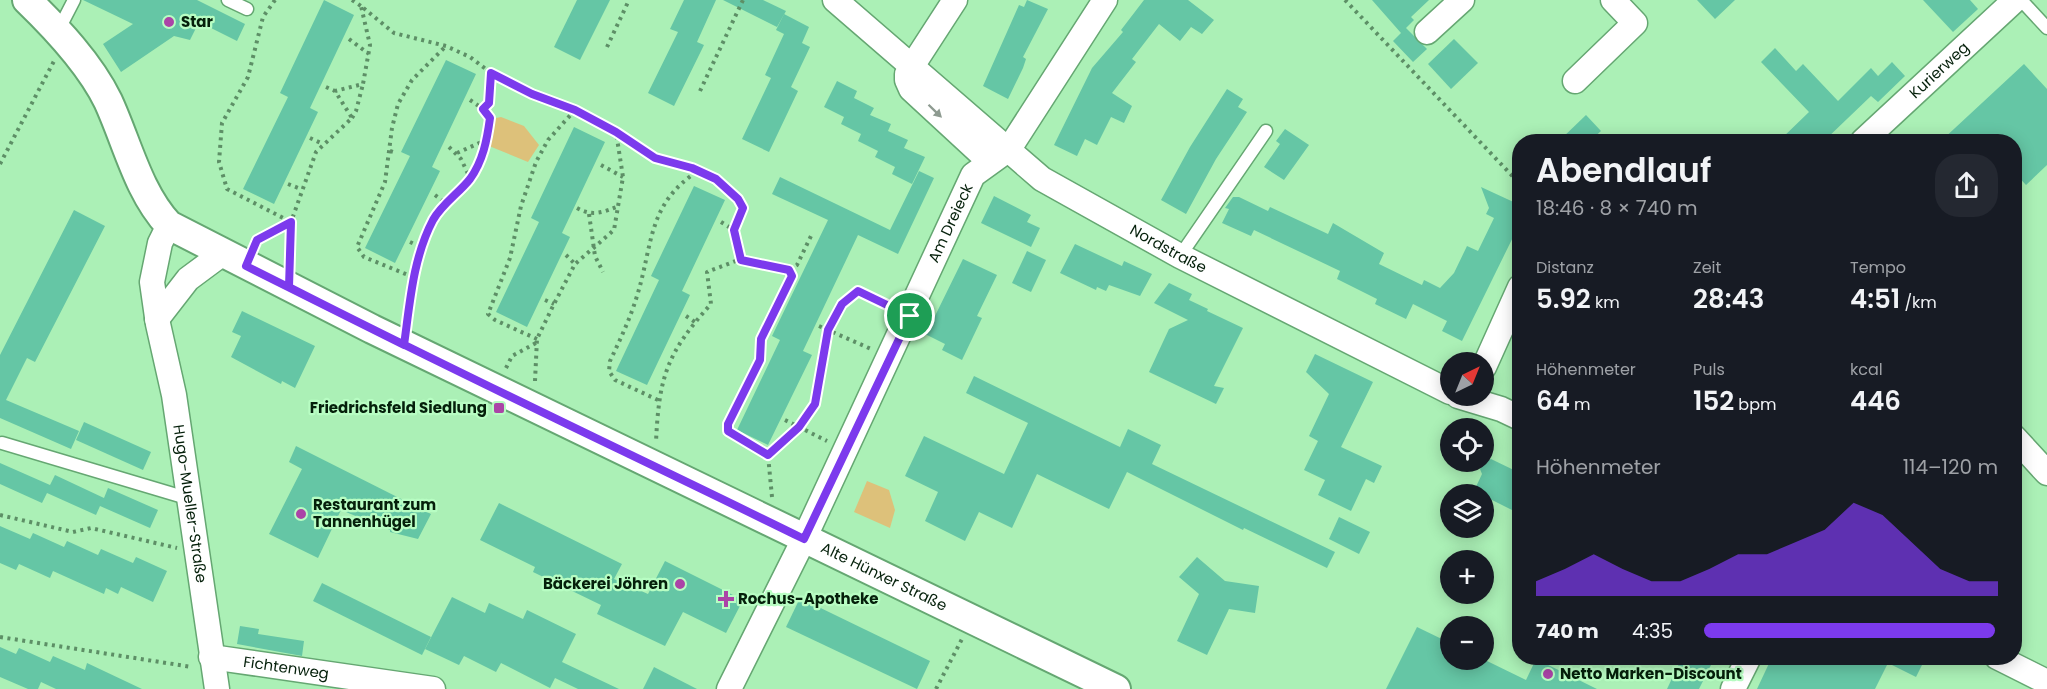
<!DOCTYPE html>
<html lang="de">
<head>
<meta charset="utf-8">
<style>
	:root { --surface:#171b24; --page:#242831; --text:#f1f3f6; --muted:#9ea1a6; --accent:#7c3aed }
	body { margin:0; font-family:Poppins,sans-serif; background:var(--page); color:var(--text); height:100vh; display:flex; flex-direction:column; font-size:22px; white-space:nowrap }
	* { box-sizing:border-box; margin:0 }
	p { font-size:20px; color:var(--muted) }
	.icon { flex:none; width:33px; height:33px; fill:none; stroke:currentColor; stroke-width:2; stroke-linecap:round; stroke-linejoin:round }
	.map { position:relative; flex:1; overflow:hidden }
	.side { position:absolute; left:1512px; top:134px; width:510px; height:531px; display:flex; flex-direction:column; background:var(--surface); border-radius:24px; box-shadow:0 3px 15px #0003 }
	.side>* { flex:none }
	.needle { width:39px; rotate:43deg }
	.tools { position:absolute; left:1440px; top:352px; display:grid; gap:12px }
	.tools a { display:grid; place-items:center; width:54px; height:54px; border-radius:50%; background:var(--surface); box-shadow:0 3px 15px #0003; font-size:30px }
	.pin { position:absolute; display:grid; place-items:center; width:51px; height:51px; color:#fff; margin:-26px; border:3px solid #fff; border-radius:50%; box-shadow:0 2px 6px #0007 }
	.round { display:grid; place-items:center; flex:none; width:63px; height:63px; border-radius:24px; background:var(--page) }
	.overview { display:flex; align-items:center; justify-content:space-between; height:102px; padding:0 24px }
	h1 { font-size:33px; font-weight:600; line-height:45px }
	.figures { display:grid; grid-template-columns:repeat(3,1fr); gap:9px; height:102px; padding:6px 24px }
	.figures div { display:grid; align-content:center }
	.figures b { font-size:26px; font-weight:600 }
	.figures small { font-size:16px; font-weight:400 }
	.figures p { font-size:16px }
	.chart { height:168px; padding:12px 24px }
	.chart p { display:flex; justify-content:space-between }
	.chart svg { width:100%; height:108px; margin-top:6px; fill:var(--accent); opacity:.7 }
	ul { padding:0 24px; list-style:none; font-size:20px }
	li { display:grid; grid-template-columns:96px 72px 1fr; align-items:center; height:45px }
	li i { height:15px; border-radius:8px; background:var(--accent) }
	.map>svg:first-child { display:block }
	.green { fill:#ddc17a }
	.building { fill:#65c6a5 }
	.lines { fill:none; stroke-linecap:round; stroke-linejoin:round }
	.service-casing { stroke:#65a772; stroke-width:15 }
	.minor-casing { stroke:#65a772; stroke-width:27 }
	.tertiary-casing { stroke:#65a772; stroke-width:32 }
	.path { stroke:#5d8f66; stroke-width:4; stroke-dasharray:3 4.5; stroke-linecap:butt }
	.service { stroke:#fff; stroke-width:12 }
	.minor { stroke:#fff; stroke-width:24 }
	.tertiary { stroke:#fff; stroke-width:28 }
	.oneway { fill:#8e9b91 }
	.route-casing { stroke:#fff; stroke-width:12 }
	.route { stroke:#7c3aed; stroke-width:8 }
	.poi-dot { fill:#ab44a7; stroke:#b8fdc3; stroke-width:2 }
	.labels { text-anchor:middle; stroke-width:4.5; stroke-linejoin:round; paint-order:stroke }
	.poi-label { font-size:15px; font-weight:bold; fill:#05200b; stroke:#b8fdc3; text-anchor:start }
	.street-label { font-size:15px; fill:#05200b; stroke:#b8fdc3 }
</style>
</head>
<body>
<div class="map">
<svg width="2047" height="689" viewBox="0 0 2047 689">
	<rect width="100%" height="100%" fill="#abf0b6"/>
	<g class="green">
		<polygon points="501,117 524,126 539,145 528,162 489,146 491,119"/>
		<polygon points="867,481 889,490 895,510 890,528 854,512"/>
	</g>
	<g class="building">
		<polygon points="83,0 197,0 245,24 237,41 199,22 190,40 174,36 121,72 103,44 133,24"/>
		<polygon points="324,0 354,15 310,108 318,112 274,204 243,189 288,97 280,93"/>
		<polygon points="577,0 610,0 580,60 554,47"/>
		<polygon points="684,0 716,0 697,42 704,45 674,106 648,93 678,32 670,29"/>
		<polygon points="723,0 763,0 786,11 777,27"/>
		<polygon points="1027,0 1048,9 1023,57 1026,59 1023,68 1008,99 983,86 1019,5 1024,7"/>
		<polygon points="1144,0 1188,0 1214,20 1202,34 1191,27 1180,41 1159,24 1132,59 1136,62 1112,93 1132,106 1124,123 1111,117 1097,145 1085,139 1077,156 1054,145 1092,68 1123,32 1121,30"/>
		<polygon points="1372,0 1429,0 1411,17 1414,20 1406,28 1427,49 1413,62 1393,41 1401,33"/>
		<polygon points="1697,0 1735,0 1715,19"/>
		<polygon points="1923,0 1970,0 1978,9 1953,32"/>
		<polygon points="784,14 809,27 802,43 810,47 791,87 798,91 769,152 742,139 771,78 765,75 784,34 776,30"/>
		<polygon points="1454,39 1478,63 1451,89 1428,64"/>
		<polygon points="1775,48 1796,71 1803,64 1838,101 1871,68 1878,76 1892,62 1905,76 1878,102 1871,96 1824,141 1779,141 1809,112 1761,62"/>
		<polygon points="446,60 476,74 432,167 440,171 395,263 365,248 410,156 401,152"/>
		<polygon points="2024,64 2047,89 2047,165 2026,185 2014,172 2014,141 1941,141"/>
		<polygon points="837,81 857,91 854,98 874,108 870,115 891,124 888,131 908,140 904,148 925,157 912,184 892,174 895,167 875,157 878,151 858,141 861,134 841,124 844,117 824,107"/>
		<polygon points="1227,89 1243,99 1238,107 1247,112 1216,159 1186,214 1161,200 1190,147"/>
		<polygon points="1586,115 1601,131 1590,141 1559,141"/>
		<polygon points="574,127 605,142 562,233 570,237 527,327 496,312 539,222 531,218"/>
		<polygon points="1285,129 1309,145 1284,180 1264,167 1280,144 1276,141"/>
		<polygon points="919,171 934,178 898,254 858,235 803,351 812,355 768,445 737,430 780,340 772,336 828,220 772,194 780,177 890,230"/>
		<polygon points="694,186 725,200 682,291 690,295 647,385 616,371 659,280 651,276"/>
		<polygon points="1481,187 1520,205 1520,223 1462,341 1442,331 1447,321 1413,304 1406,319 1375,304 1377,299 1337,279 1340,271 1254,230 1251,236 1222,223 1229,209 1225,208 1233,197 1239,197 1268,211 1270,207 1328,234 1333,223 1384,253 1379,264 1422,285 1424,280 1440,288 1454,273 1467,246 1478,251 1494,218 1486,214 1489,208"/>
		<polygon points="994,196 1031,215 1027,222 1040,228 1031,247 981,223"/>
		<polygon points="74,210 105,226 35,362 27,358 6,400 79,431 71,449 0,418 0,355"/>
		<polygon points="1075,244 1122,266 1124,261 1152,274 1140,296 1109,285 1106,291 1097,287 1096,290 1060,273"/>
		<polygon points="1027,251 1046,260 1031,292 1012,283"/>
		<polygon points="963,259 997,275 977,316 982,318 962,360 942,350 945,344 917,330 925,313 934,318"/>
		<polygon points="1169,283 1192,294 1189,300 1208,309 1207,311 1243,328 1214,386 1224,388 1216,404 1149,372 1169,329 1188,320 1154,303"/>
		<polygon points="242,311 315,346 295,388 282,381 281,384 231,357 241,336 232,332"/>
		<polygon points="1315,354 1373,382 1341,447 1382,466 1374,483 1366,479 1351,511 1318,495 1325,480 1304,470 1318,441 1309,436 1329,394 1306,372"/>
		<polygon points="974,376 1120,447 1128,429 1161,445 1152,464 1335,552 1327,568 1244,528 1243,530 1127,472 1109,509 1037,474 1012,528 979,512 965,541 925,521 938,492 905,476 924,436 1004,474 1028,423 966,393"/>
		<polygon points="84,422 151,452 143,470 76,440"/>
		<polygon points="296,446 431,514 418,539 390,532 390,530 341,510 318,558 269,534 302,469 289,462"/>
		<polygon points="1491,459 1520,473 1520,514 1474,491 1482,474 1480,469 1483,463"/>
		<polygon points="0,463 50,485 55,475 104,498 108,488 158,510 150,528 100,506 96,515 47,493 42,503 0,484"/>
		<polygon points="499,503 622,564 614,579 648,594 665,561 743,600 726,633 683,612 665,646 597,614 601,605 533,572 535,567 480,540"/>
		<polygon points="1339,517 1370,532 1359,554 1329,539"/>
		<polygon points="0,526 30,539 33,533 64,547 67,541 98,555 101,549 133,563 136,557 167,571 153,602 121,587 118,594 106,588 104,594 53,571 50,578 19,564 16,570 0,563"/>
		<polygon points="1197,557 1225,581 1259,586 1255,613 1229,609 1207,655 1177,641 1199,594 1179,577"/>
		<polygon points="322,583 431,637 422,655 313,601"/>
		<polygon points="452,597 485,613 489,603 523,619 527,610 576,634 562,662 619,689 578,689 555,678 550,688 501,663 496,672 464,656 459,665 425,649"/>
		<polygon points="800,598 930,661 917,689 786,627"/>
		<polygon points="240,626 259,629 258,634 304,641 302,656 237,644"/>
		<polygon points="1417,627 1450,643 1450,660 1485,660 1526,680 1536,659 1597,689 1386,689"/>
		<polygon points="0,647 16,654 19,648 50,662 53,656 85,670 87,663 142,689 56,689 41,682 38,689 28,689 0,677"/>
		<polygon points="1682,657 1715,657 1699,689 1667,689"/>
		<polygon points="1772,657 1926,657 1916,677 1888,663 1875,689 1757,689"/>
		<polygon points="654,667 697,689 643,689"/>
	</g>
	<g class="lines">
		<g class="service-casing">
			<g id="service">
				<polyline points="228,0 247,9"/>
				<polyline points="2021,0 2047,28"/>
				<polyline points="58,31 74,0"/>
				<polyline points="1180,256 1266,131"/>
				<polyline points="2,443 190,499"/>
			</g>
		</g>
		<g class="minor-casing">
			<g id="minor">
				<path id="s1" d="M 835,0 L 1042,179 L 1180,256 L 1450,392"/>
				<polyline points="955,0 907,74 907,80 911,89 989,161"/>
				<polyline points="1427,32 1462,0"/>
				<polyline points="1575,81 1635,23 1613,0"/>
				<path id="s2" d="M 1863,141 L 2015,0"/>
				<path id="s3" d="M 169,225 L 160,243 L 152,282 L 158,324 L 174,395 L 217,689"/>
				<polyline points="157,319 188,279 223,253"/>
				<polyline points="1484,367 1520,287"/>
				<polyline points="1458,396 1501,409 1520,418"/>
				<polyline points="2014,437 2047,473"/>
				<path id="s4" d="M 211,657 L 433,689"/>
				<polyline points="1997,657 2047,682"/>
				<path id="s5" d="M 729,689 L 804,539 L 973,175 L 1009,149 L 1105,0"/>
				<polyline points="1733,689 1749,657"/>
			</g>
		</g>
		<g class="tertiary-casing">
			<g id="tertiary">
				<path id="s6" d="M 27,0 C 57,29 90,64 108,101 C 127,142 138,192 169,225 L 372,329 L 1116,689"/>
			</g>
		</g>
		<g class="path">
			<polyline points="275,0 263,17 248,77 222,123 219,162 227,189 291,222"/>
			<polyline points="352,0 361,6"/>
			<polyline points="1345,0 1520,184"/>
			<polyline points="349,39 369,54"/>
			<polyline points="607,47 629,0"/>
			<path d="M 491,73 C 532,94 575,110 616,132 L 623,177 L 614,230 L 575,264 L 554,304 L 537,339 L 535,381"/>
			<polyline points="326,87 335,91"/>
			<polyline points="700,91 743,0"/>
			<polyline points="470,100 483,109"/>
			<polyline points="352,118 356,111 363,84"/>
			<path d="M 616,132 C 628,140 641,152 655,158 C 690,175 719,168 743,208 L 734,230 L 741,259 L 707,272 L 711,304 C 667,353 659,376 656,442"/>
			<polyline points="310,138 323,144"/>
			<polyline points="449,147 461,159 470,178"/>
			<polyline points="390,151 397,153"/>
			<polyline points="457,153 486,140"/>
			<polyline points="0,164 54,61"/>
			<polyline points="601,165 623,177"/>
			<polyline points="288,184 301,189"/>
			<polyline points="435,195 447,204"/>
			<path d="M 577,208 C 593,217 603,212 619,206"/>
			<polyline points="589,214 595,256 603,272"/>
			<polyline points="721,222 734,230"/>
			<polyline points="256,242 290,222"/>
			<polyline points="410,242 421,247"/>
			<polyline points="566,255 575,264"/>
			<polyline points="741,259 789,270"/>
			<path d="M 290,262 L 291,222 L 316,152 L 352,118 L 335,91 L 363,84 L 370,45 L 361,6 L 394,33 L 446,46 L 470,57 L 491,73 L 489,103 L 483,109 L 490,118 C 487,140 483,162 469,179 C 459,193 444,203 435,217 C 415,247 412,286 407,321"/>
			<polyline points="413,277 364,257 357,247 385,182 392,128 398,104 412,80 445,47"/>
			<polyline points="545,300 554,304"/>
			<polyline points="686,316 695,322"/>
			<polyline points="819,326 871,349"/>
			<polyline points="537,339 495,320 488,314 510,258 521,206 536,162 548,140 575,110"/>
			<polyline points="506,368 512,356 536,343"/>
			<path d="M 658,400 L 615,380 L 609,371 L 610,361 C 620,340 630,319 637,296 C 653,245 647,204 698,171"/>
			<polyline points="785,420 827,441"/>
			<polyline points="768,455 727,431 728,424 760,360 761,339 792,276 789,270 797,265 811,236"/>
			<polyline points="772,497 768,455 799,427 815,404 828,330 842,304 858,291 889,306"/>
			<polyline points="0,515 73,532 91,528 177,548"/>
			<polyline points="0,637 192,667"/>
			<polyline points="936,689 962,639"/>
		</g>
		<use href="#service" class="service"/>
		<use href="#minor" class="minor"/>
		<use href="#tertiary" class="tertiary"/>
	</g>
	<defs><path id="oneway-solid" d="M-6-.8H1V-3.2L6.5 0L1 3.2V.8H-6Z" transform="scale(1.5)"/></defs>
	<use class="oneway" href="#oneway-solid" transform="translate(935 111) rotate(44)"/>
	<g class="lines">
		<g class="route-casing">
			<path id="route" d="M 910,316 L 804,539 C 633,455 459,374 289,287 L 291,222 L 257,240 L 246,266 L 404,345 C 410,302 413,258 433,220 C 442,204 459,193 470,179 C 483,161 487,140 490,118 L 483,109 L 489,103 L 491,73 L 532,94 L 575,110 L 616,132 L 655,158 L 692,168 L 716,179 L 738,199 L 743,208 L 734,230 L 741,260 L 789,270 L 792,276 L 761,339 L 760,360 L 728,424 L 728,431 L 768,455 L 799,427 L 815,404 L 828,330 L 842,304 L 858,291 L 910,316"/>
		</g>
		<use href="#route" class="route"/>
	</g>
	<g class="poi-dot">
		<circle cx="169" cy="22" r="6"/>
		<rect x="493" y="402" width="12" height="12" rx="3"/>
		<circle cx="301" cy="514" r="6"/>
		<circle cx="680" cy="584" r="6"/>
		<path d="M723 590h6v6h6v6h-6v6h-6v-6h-6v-6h6z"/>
		<circle cx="1548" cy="674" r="6"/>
	</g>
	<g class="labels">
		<g class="poi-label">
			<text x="181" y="27">Star</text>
			<text x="487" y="413" text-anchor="end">Friedrichsfeld Siedlung</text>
			<text x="313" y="510">Restaurant zum<tspan x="313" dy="17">Tannenhügel</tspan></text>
			<text x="668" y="589" text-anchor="end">Bäckerei Jöhren</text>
			<text x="738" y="604">Rochus-Apotheke</text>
			<text x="1560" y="679">Netto Marken-Discount</text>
		</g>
		<g class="street-label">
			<text dy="5" stroke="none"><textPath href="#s2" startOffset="104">Kurierweg</textPath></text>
			<text dy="5" stroke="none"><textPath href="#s5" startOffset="516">Am Dreieck</textPath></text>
			<text dy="5" stroke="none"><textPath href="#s1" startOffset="418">Nordstraße</textPath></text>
			<text dy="5" stroke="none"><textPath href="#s3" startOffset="285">Hugo-Mueller-Straße</textPath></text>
			<text dy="5" stroke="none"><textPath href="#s6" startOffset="1066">Alte Hünxer Straße</textPath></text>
			<text dy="5" stroke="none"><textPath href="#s4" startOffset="76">Fichtenweg</textPath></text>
		</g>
	</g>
</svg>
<div class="tools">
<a><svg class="needle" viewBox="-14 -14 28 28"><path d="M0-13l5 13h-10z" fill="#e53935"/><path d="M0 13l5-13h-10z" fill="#9ea1a6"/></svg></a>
<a><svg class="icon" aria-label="locate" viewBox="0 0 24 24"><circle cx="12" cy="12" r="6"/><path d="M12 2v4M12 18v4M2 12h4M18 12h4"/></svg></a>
<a><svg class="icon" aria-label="layers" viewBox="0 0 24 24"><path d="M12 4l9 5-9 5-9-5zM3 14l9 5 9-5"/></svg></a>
<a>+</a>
<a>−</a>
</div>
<div class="pin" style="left:910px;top:316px;background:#1e9e55"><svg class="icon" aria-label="arrive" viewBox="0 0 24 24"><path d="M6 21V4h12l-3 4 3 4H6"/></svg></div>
<section class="side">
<div class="overview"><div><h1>Abendlauf</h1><p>18:46 · 8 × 740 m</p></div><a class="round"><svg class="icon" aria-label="share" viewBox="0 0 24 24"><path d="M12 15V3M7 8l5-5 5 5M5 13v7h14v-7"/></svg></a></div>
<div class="figures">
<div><p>Distanz</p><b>5.92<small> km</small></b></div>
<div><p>Zeit</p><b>28:43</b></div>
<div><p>Tempo</p><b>4:51<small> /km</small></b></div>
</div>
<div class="figures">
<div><p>Höhenmeter</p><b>64<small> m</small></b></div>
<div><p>Puls</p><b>152<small> bpm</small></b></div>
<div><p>kcal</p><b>446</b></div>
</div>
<div class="chart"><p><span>Höhenmeter</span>114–120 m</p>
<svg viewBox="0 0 160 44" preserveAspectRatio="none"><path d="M0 44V38L10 33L20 27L30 33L40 38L50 38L60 33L70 27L80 27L90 22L100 17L110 6L120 11L130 22L140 33L150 38L160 38V44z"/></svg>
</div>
<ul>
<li><b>740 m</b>4:35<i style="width:99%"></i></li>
</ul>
</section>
</div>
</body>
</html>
